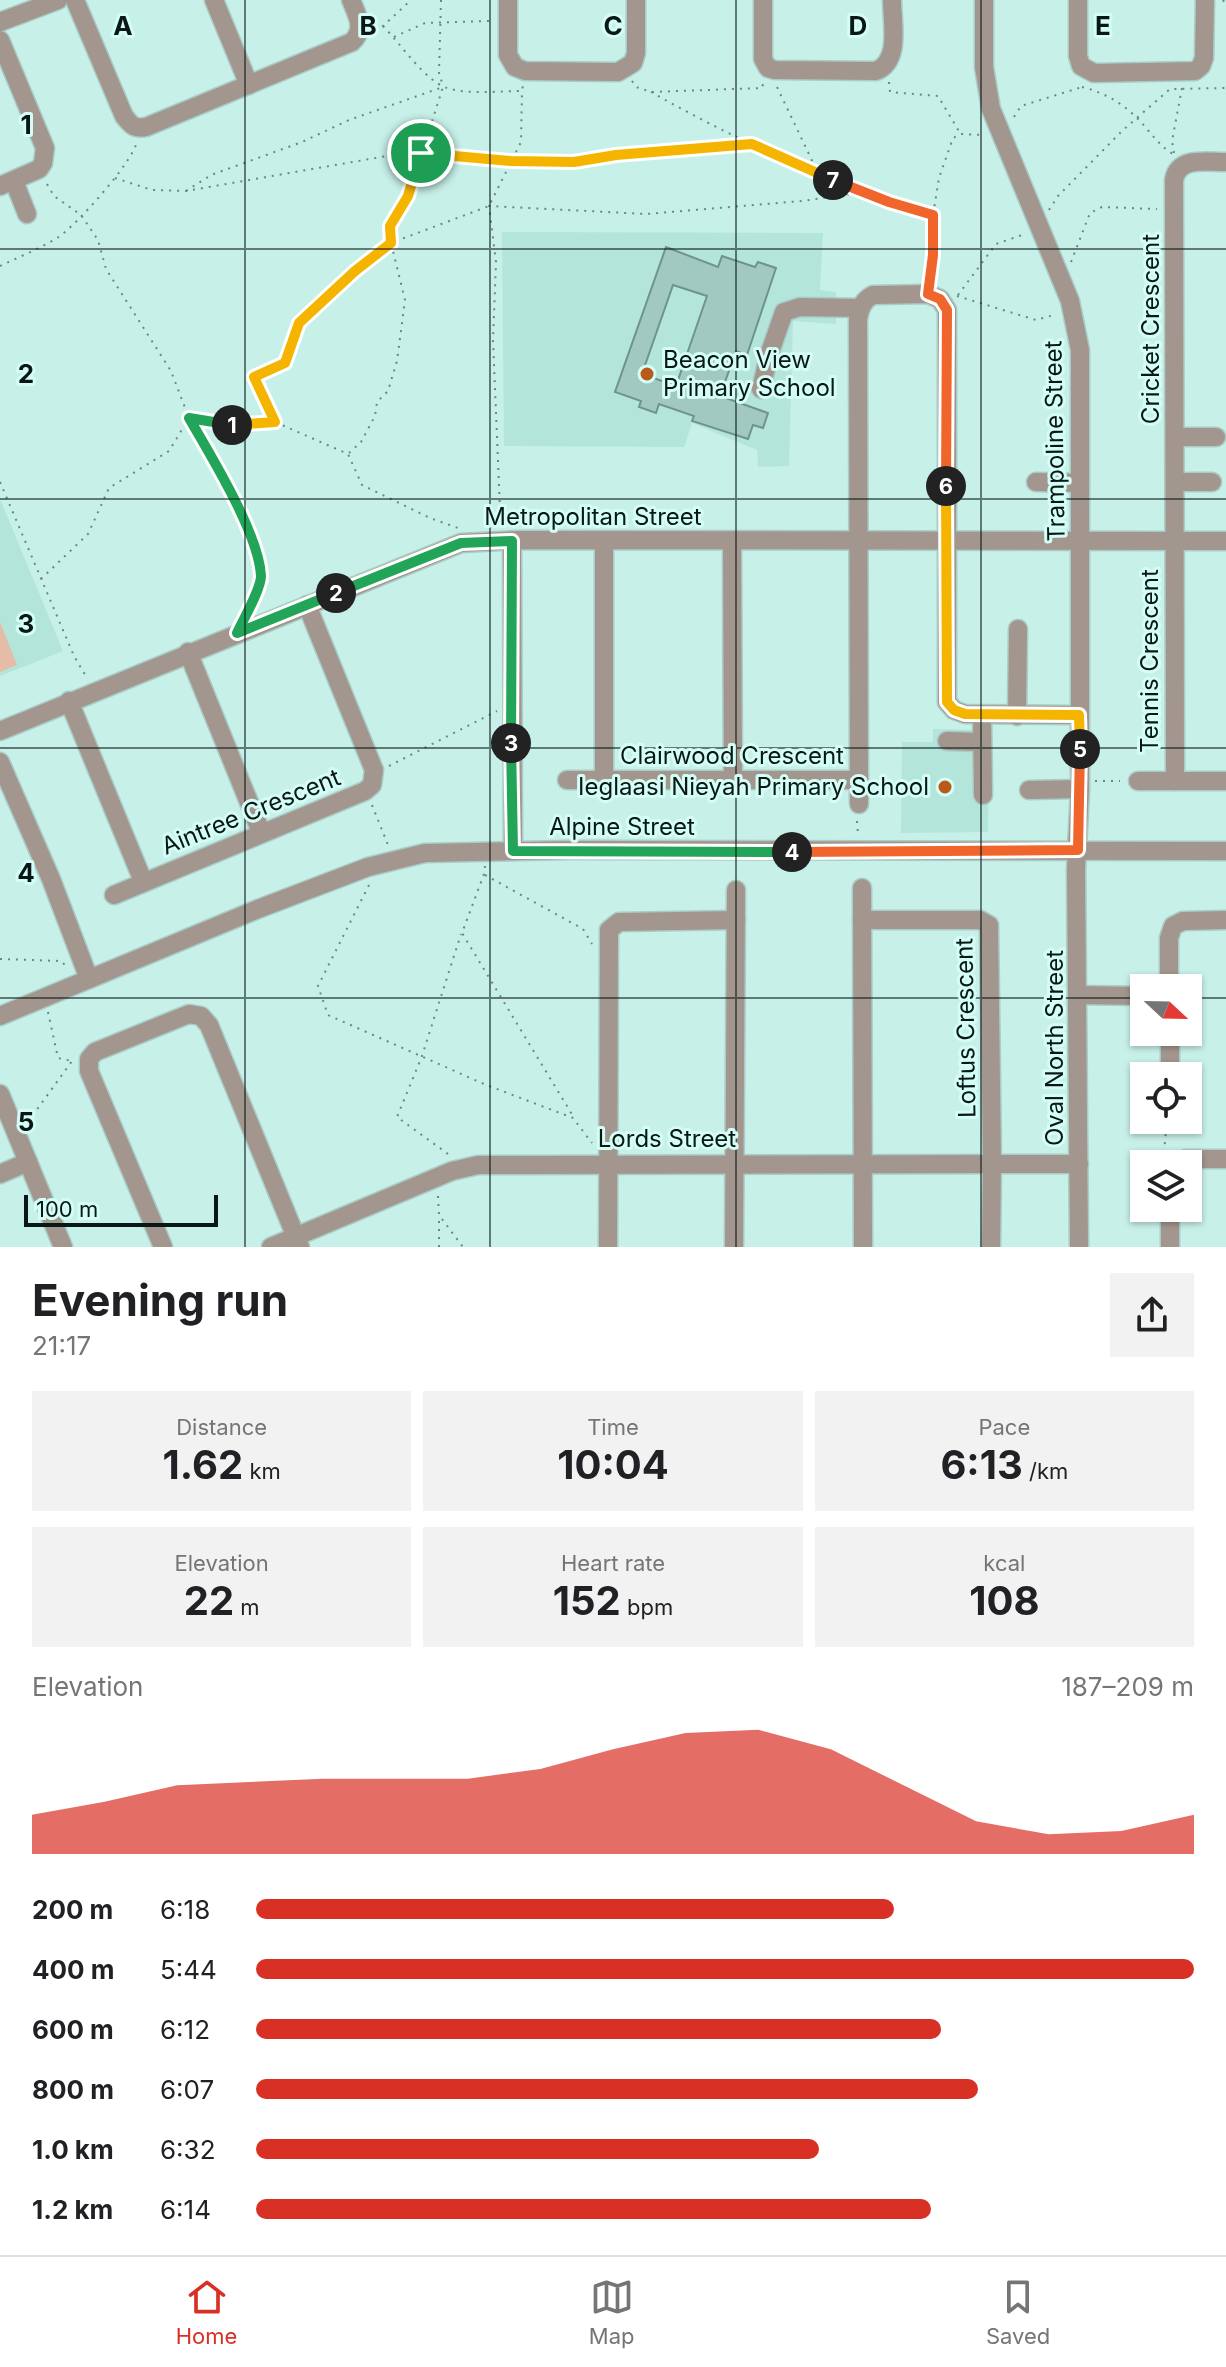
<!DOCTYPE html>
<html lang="en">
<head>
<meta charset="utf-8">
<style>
	:root { --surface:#fff; --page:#f2f2f2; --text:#202124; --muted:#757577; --line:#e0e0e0; --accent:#d93025 }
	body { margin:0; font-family:Inter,sans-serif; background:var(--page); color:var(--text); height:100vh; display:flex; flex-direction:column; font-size:30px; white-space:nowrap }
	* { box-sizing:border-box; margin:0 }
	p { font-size:26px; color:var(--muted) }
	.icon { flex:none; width:44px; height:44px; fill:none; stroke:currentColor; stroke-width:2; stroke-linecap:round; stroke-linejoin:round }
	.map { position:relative; height:1247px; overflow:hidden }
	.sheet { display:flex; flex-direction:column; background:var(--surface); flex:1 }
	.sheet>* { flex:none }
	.needle { width:52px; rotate:112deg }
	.buttons { position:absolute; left:1130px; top:974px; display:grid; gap:16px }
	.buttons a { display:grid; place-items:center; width:72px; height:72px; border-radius:0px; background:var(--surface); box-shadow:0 2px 6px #0004; font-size:40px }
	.scale { position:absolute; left:24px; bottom:20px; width:194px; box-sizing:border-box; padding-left:8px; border:4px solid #091816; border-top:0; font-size:22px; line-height:28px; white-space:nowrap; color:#091816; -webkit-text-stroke:6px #d4fef5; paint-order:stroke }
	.pin { position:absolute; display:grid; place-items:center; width:68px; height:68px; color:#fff; margin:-34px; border:4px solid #fff; border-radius:50%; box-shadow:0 2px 8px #0007 }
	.km { position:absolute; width:40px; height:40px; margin:-20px; border-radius:50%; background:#222; color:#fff; font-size:22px; line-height:40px; text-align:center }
	.round { display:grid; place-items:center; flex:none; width:84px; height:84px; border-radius:0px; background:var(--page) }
	.headline { display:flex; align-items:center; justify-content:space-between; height:136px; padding:0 32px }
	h1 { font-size:44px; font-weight:700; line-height:60px }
	.stats { display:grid; grid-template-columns:repeat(3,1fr); gap:12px; height:136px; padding:8px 32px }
	.stats div { display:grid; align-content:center; border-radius:0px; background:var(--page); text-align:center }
	.stats b { font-size:40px; font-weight:700 }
	.stats small { font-size:22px; font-weight:400 }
	.stats p { font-size:22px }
	.chart { height:224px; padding:16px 32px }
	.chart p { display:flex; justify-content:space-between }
	.chart svg { width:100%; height:144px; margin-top:8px; fill:var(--accent); opacity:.7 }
	ul { padding:0 32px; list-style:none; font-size:26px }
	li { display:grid; grid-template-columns:128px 96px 1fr; align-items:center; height:60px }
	li i { height:20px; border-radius:10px; background:var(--accent) }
	.tab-bar { display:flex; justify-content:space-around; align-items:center; height:112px; border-top:2px solid var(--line); background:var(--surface); font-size:22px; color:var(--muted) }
	.tab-bar a { display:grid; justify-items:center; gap:4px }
	.tab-bar .active { color:var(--accent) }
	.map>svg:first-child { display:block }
	.built { fill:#b3e5db }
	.green { fill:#e4bca7 }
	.building { fill:#a1c9c1; stroke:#6e948c; stroke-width:2; fill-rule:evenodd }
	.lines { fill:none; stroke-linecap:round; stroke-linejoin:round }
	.minor-casing { stroke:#a9cdc6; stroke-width:21 }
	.path { stroke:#6b8882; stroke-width:2; stroke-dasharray:2 6; stroke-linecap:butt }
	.minor { stroke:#a3968e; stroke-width:18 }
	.split-1-casing { stroke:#fff; stroke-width:16 }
	.split-2-casing { stroke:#fff; stroke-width:16 }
	.split-3-casing { stroke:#fff; stroke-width:16 }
	.split-4-casing { stroke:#fff; stroke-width:16 }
	.split-5-casing { stroke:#fff; stroke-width:16 }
	.split-6-casing { stroke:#fff; stroke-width:16 }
	.split-7-casing { stroke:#fff; stroke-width:16 }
	.split-8-casing { stroke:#fff; stroke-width:16 }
	.split-1 { stroke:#f5b400; stroke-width:10 }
	.split-2 { stroke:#22a559; stroke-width:10 }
	.split-3 { stroke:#22a559; stroke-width:10 }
	.split-4 { stroke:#22a559; stroke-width:10 }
	.split-5 { stroke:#f0652b; stroke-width:10 }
	.split-6 { stroke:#f5b400; stroke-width:10 }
	.split-7 { stroke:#f0652b; stroke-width:10 }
	.split-8 { stroke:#f5b400; stroke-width:10 }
	.grid { fill:none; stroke:#091816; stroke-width:2; stroke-opacity:0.55 }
	.poi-dot { fill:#bb5a18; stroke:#d4fef5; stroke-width:3 }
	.labels { text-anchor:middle; stroke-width:6; stroke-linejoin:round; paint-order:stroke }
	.street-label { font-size:24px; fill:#091816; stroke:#d4fef5 }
	.poi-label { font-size:24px; fill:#091816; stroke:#d4fef5; text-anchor:start }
	.grid-label { font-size:26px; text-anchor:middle; font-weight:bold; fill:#091816; stroke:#d4fef5; stroke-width:6; stroke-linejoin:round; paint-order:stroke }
</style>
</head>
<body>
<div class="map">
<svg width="1226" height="1247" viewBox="0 0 1226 1247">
	<rect width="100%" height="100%" fill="#c7f0e8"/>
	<g class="built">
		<polygon points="502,232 823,233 820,290 836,292 836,324 793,321 789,466 758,467 757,450 692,423 684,447 504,446"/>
		<polygon points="0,499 63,651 0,676"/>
		<polygon points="933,729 989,730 988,832 901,833 902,742 933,742"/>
	</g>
	<polygon class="green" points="0,622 17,665 0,672"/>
	<path class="building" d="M 666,247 L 718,267 L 722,256 L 755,267 L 758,262 L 776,268 L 747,355 L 736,351 L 720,396 L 768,413 L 763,428 L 753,425 L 748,439 L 692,421 L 694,416 L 659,404 L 656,413 L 639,407 L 641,401 L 615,392 ZM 673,285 L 707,296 L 676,386 L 642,374 Z"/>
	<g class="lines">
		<g class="minor-casing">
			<g id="minor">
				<path d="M 75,0 L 124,116 C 131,125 134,129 146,127 L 352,42 C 366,29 357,15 351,0"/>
				<polyline points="214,0 249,85"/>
				<polyline points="508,0 508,55 515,67 525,71 618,72 633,63 636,53 636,0"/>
				<path d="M 763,0 L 763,59 L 768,68 L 775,70 L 876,71 C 901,61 892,23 892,0"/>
				<polyline points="984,0 984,67 991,109 1070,301 1080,350 1080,789 1076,869 1079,1247"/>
				<polyline points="1078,0 1078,56 1081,66 1094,73 1195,71 1201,66 1204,58 1205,0"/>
				<polyline points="0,22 58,0"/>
				<polyline points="0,40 45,148 43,163 39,169 0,186"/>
				<polyline points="14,181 27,214"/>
				<polyline points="761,389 769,355 784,312 800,307 860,308"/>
				<polyline points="1175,437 1216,437"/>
				<polyline points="1036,482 1080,483"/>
				<polyline points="1175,482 1212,482"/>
				<polyline points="512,541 513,851"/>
				<polyline points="604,541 604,781"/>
				<polyline points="732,541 733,781"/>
				<polyline points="188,652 261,832"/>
				<polyline points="69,701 143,881"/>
				<polyline points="982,715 983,795"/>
				<polyline points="1017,716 1018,629"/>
				<polyline points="0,731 461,543 520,540 1226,541"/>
				<polyline points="947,741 982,742"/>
				<polyline points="0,762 51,879 89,979"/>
				<polyline points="567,780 859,780"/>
				<polyline points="1138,781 1226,781"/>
				<path d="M 1175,781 L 1174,180 C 1178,156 1207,162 1226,162"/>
				<polyline points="1029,790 1080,789"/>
				<path d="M 859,804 L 858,319 C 860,308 863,300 873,295 L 928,294 L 940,299 L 947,310 L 947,702 L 954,710 L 965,714 L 1079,715"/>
				<polyline points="862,888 863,1247"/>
				<polyline points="114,895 365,791 372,785 374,770 307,605"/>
				<polyline points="862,920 980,920 989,925 992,1163 991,1247"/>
				<polyline points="1169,988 1169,938 1173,926 1183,921 1226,920"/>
				<polyline points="1078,995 1144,996"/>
				<polyline points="0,1016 258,909 368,867 425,853 571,850 1226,851"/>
				<polyline points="1170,1032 1170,1069"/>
				<polyline points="0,1094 63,1247"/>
				<polyline points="1176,1164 1186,1159 1226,1159"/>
				<polyline points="0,1174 28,1162"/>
				<polyline points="1170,1208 1170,1247"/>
				<polyline points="163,1247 89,1071 89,1059 95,1052 189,1014 201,1016 209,1025 300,1247"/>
				<polyline points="271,1247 452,1171 478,1165 1079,1164"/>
				<polyline points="608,1247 609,930 619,922 736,920"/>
				<polyline points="734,1247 736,890"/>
			</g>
		</g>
		<g class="path">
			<polyline points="441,0 439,73 443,86"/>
			<polyline points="1223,0 1226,5"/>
			<path d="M 383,26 C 400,43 425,81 447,88 C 470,95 498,91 522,91 L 523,85"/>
			<polyline points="375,30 383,26 411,0"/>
			<polyline points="394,37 425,23 491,21"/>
			<polyline points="632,81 636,87 651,92 762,88 763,84"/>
			<polyline points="889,82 890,92 938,96 960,133"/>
			<polyline points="777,87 817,171"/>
			<path d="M 1082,87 C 1103,92 1122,103 1137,118 C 1150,131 1158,145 1173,154"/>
			<path d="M 651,92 C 740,142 835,186 933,215"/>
			<polyline points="1014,117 1021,106 1082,87"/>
			<polyline points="1174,153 1172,141 1182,88"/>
			<polyline points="115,178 152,190 186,191 410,152 511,161 574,162 616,155 752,144"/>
			<polyline points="47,184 54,196 81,215 98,240 106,269 171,371 189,418 229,490 254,547 261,579 245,614"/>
			<polyline points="186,191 211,175 302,142 349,120 443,87 408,196 390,226 391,243 355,271 299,323 285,363 254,377 275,422"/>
			<polyline points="1049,210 1058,196 1123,130 1170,89 1226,88"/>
			<polyline points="1071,262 1090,213 1102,207 1157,209"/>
			<path d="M 0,266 C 19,257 39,249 57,238 C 75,227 134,161 137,141"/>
			<polyline points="930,278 933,215 939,178 953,138 961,134 982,135"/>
			<polyline points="958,295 996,244 1025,234"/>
			<polyline points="957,296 1036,320 1054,315"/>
			<polyline points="349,453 361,442 375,416 377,402 388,391 397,361 405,300 391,243 489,206 521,142 522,91"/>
			<polyline points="0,482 74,656 87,678"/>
			<polyline points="500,510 493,340 496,262 489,206 646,214 802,201 864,192"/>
			<polyline points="41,579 88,534 109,488 169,451 189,418 228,425 275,422 348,454 362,485 430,518 458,528"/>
			<polyline points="389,766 497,711"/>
			<polyline points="1095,781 1120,781"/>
			<polyline points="372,805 388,845"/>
			<polyline points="857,821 858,834"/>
			<polyline points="485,866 484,874 462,933 573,1116"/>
			<polyline points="485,875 583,929 592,944"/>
			<polyline points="369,885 318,986 328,1015 484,1084 573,1118 592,1143"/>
			<polyline points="0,959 61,961 68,968"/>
			<polyline points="48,1012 58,1058 72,1061"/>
			<polyline points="28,1122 72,1061"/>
			<polyline points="1164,1152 1167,1120"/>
			<polyline points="448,1154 397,1117 422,1056 461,934"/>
			<polyline points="438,1196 439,1215 463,1247"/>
			<polyline points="439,1247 439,1216"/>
		</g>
		<use href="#minor" class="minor"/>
	</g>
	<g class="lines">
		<g class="split-1-casing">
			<polyline id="split-1" points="232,425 275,422 254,377 285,363 299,323 355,271 391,243 390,226 408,196 421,153"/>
		</g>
		<g class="split-2-casing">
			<path id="split-2" d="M 232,425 L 189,418 C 211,456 259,534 261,576 C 261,589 243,620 237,633 L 336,593"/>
		</g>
		<g class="split-3-casing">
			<polyline id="split-3" points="336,593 461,543 512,541 511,743"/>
		</g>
		<g class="split-4-casing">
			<polyline id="split-4" points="511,743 513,851 792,852"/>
		</g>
		<g class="split-5-casing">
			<polyline id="split-5" points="792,852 1078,850 1080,749"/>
		</g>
		<g class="split-6-casing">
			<polyline id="split-6" points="946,486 947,702 954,710 965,714 1079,715 1080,749"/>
		</g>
		<g class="split-7-casing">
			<polyline id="split-7" points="833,180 889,202 933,215 933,255 928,294 940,299 947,310 946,486"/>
		</g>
		<g class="split-8-casing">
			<polyline id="split-8" points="421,153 511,161 574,162 616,155 752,144 833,180"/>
		</g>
		<use href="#split-1" class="split-1"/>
		<use href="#split-2" class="split-2"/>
		<use href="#split-3" class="split-3"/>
		<use href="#split-4" class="split-4"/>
		<use href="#split-5" class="split-5"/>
		<use href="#split-6" class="split-6"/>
		<use href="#split-7" class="split-7"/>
		<use href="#split-8" class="split-8"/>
	</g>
	<path class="grid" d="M 245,0 L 245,1247M 490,0 L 490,1247M 736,0 L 736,1247M 981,0 L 981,1247M 0,249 L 1226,249M 0,499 L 1226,499M 0,748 L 1226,748M 0,998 L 1144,998M 1188,998 L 1226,998"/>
	<g class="poi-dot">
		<circle cx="647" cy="374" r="8"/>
		<circle cx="945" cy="787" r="8"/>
	</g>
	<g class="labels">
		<g class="street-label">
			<text transform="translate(1151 329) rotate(-90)" y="8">Cricket Crescent</text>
			<text transform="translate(1055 441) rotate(-91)" y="8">Trampoline Street</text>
			<text x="593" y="525">Metropolitan Street</text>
			<text transform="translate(1150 661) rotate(-90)" y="8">Tennis Crescent</text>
			<text x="732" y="764">Clairwood Crescent</text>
			<text transform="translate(251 812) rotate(-22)" y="8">Aintree Crescent</text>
			<text x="622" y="835">Alpine Street</text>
			<text transform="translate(966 1028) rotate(-91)" y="8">Loftus Crescent</text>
			<text transform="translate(1055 1048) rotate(-90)" y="8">Oval North Street</text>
			<text x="667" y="1147">Lords Street</text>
		</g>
		<g class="poi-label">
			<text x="663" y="368">Beacon View<tspan x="663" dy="28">Primary School</tspan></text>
			<text x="929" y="795" text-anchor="end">Ieglaasi Nieyah Primary School</text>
		</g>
	</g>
	<g class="grid-label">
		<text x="123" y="35">A</text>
		<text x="368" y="35">B</text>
		<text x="613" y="35">C</text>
		<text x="858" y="35">D</text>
		<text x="1103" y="35">E</text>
		<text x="26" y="134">1</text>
		<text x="26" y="383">2</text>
		<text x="26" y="633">3</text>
		<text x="26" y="882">4</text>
		<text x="26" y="1131">5</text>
	</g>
</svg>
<div class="buttons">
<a><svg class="needle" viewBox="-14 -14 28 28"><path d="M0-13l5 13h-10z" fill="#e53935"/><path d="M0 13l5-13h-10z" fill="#757577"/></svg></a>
<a><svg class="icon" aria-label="locate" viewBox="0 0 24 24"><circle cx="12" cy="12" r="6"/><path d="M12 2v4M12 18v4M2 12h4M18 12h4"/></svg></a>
<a><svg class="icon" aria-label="layers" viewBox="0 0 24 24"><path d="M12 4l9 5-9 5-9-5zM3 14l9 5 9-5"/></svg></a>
</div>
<div class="scale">100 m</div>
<div class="pin" style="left:421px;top:153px;background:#1e9e55"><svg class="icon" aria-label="arrive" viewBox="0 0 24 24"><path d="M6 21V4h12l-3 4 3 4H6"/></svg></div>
<b class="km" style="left:232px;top:425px">1</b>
<b class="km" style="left:336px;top:593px">2</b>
<b class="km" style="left:511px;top:743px">3</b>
<b class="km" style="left:792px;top:852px">4</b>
<b class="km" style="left:1080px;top:749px">5</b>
<b class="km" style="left:946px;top:486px">6</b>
<b class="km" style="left:833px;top:180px">7</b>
</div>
<section class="sheet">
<div class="headline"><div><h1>Evening run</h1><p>21:17</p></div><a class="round"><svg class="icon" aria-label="share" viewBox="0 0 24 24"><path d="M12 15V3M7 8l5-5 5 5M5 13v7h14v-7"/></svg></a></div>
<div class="stats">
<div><p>Distance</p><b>1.62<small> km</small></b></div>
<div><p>Time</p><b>10:04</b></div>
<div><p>Pace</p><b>6:13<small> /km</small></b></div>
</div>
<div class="stats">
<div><p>Elevation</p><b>22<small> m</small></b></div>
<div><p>Heart rate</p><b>152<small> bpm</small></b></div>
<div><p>kcal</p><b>108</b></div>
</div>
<div class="chart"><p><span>Elevation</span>187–209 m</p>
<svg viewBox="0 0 160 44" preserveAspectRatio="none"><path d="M0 44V32L10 28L20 23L30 22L40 21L50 21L60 21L70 18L80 12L90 7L100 6L110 12L120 23L130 34L140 38L150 37L160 32V44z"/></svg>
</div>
<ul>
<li><b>200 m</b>6:18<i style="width:68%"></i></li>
<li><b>400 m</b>5:44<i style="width:100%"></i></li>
<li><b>600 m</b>6:12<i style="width:73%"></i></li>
<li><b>800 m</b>6:07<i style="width:77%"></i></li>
<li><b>1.0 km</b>6:32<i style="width:60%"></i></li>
<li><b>1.2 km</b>6:14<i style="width:72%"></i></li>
</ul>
</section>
<nav class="tab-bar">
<a class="active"><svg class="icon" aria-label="home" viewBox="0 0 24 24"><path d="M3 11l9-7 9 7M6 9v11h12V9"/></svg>Home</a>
<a><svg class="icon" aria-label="map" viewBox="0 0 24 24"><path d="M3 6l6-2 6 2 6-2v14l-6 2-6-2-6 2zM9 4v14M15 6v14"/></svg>Map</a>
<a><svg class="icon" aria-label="saved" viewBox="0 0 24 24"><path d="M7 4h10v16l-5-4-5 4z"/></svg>Saved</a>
</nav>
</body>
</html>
